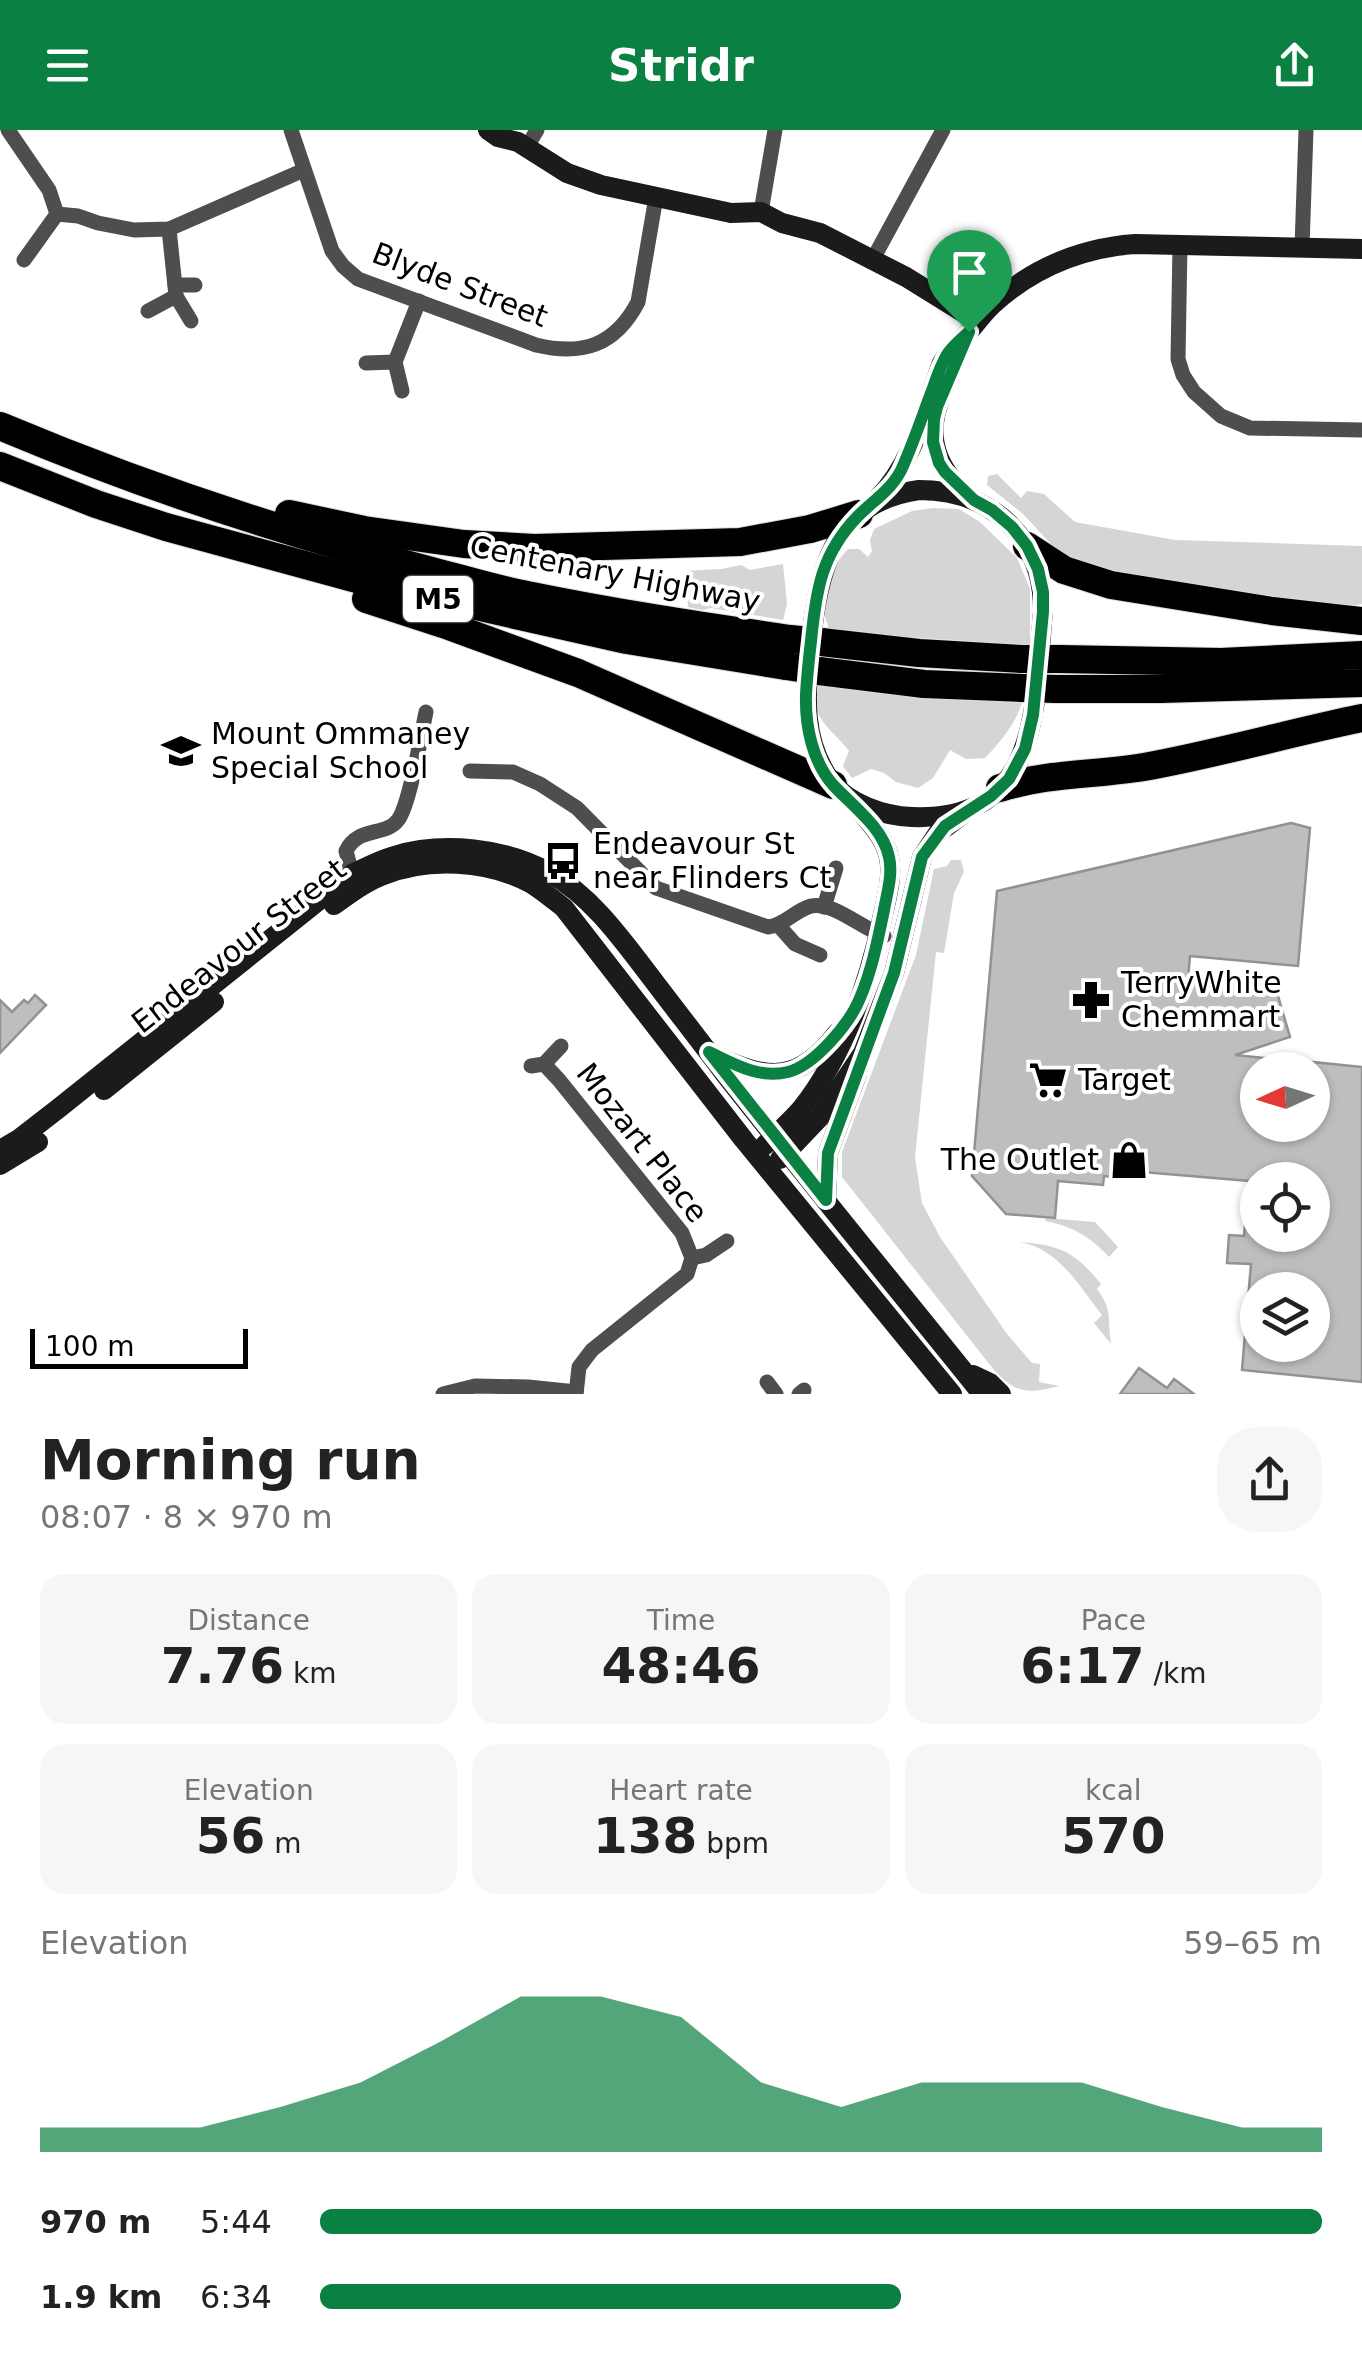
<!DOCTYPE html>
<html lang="en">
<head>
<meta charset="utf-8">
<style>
	:root { --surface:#fff; --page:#f6f6f6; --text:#222; --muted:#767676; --accent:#0b8043 }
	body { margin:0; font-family:"DejaVu Sans",sans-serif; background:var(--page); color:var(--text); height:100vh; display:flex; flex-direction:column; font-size:38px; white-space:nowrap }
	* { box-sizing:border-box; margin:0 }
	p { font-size:32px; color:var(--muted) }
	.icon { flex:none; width:55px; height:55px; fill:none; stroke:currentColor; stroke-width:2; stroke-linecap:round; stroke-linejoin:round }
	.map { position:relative; height:1264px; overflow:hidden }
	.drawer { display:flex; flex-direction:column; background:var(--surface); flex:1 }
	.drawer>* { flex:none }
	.needle { width:65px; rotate:266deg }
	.controls { position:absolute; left:1240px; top:922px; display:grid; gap:20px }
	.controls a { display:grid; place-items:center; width:90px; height:90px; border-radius:50%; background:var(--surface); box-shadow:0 2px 8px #0004; font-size:50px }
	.scale { position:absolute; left:30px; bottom:25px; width:218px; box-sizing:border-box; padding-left:10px; border:5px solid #000; border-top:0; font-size:28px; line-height:35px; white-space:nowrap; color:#000; -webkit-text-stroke:8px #fff; paint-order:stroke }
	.pin { position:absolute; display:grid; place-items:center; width:85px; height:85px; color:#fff; margin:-102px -42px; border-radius:50% 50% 50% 0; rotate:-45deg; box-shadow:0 0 10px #0007 }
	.pin .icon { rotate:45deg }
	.round { display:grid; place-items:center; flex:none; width:105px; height:105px; border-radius:40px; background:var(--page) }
	.headline { display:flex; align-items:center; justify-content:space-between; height:170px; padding:0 40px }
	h1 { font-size:55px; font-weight:700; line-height:75px }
	.metrics { display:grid; grid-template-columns:repeat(3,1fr); gap:15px; height:170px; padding:10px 40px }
	.metrics div { display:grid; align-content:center; border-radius:25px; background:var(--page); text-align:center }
	.metrics b { font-size:50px; font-weight:700 }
	.metrics small { font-size:28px; font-weight:400 }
	.metrics p { font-size:28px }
	.chart { height:280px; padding:20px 40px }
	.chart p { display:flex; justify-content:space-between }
	.chart svg { width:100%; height:180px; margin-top:10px; fill:var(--accent); opacity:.7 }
	ul { padding:0 40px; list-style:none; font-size:32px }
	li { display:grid; grid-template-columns:160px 120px 1fr; align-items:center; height:75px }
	li i { height:25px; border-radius:12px; background:var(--accent) }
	header { display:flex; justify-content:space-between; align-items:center; height:130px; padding:0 40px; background:var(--accent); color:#fff; font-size:45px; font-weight:700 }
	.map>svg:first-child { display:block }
	.green { fill:#d5d5d5 }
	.building { fill:#bebebe; stroke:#929292; stroke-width:2.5; fill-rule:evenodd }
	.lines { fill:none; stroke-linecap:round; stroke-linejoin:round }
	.highway-casing { stroke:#dbdbdb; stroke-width:30 }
	.street { stroke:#4e4e4e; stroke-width:15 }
	.secondary { stroke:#1b1b1b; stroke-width:20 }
	.highway { stroke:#000; stroke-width:28 }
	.highway-bridge-casing { stroke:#dbdbdb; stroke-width:30; stroke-linecap:butt }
	.highway-bridge { stroke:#000; stroke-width:28 }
	.route-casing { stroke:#fff; stroke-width:20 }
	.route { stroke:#0b8043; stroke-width:12 }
	.labels { text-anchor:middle; stroke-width:8; stroke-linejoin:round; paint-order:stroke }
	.shield { fill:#fff; stroke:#4c4c4c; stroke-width:2.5 }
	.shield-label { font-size:28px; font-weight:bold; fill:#000 }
	.street-label { font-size:30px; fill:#000; stroke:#fff }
	.poi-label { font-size:30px; fill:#000; stroke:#fff; text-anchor:start }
</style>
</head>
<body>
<header><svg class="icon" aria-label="menu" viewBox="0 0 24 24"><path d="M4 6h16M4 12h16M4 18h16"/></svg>Stridr<svg class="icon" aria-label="share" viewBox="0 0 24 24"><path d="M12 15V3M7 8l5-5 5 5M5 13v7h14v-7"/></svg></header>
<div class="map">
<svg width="1362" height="1264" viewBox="0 0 1362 1264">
	<rect width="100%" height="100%" fill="#fff"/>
	<g class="green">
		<polygon points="997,344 1021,368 1027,361 1044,364 1075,392 1175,410 1362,416 1362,474 1345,477 1312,475 1082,438 1051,414 1023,384 987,355 988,346"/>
		<path d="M 933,378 L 959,379 L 980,392 L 1017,428 L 1030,459 L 1030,515 L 830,502 C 827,493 824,485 824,476 C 825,458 835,432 848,419 L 859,419 L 868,427 L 872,421 L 870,410 L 874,399 L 912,381 Z"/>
		<polygon points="783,434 787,474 783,490 711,478 702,480 688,477 685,441 722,439 741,435 750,440"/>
		<path d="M 813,551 L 1024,566 C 1018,591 1002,610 985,628 L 966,629 L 950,620 L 933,648 L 918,658 L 896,652 L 884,643 L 871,639 L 852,648 L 843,636 L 849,621 C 839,607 821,595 816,578 C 814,570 814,559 813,551 Z"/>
		<path d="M 951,730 L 961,730 L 964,742 L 954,763 L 944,823 L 936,822 L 915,1027 L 922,1073 L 940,1107 L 1007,1204 L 1032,1233 L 1040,1234 L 1039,1252 L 1059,1256 C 1029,1264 1016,1264 994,1240 L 842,1047 L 842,1022 L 916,825 L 934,739 L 947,736 Z"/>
		<path d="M 1046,1088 L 1095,1092 L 1118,1117 L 1109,1127 C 1091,1107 1072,1096 1045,1091 Z"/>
		<path d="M 1020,1112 C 1061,1115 1076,1123 1101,1154 L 1097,1159 C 1113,1181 1107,1188 1111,1214 L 1094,1193 L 1102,1185 C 1079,1156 1059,1119 1020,1112 Z"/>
	</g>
	<g class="building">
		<path d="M 1291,693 L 1310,698 L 1298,836 L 1190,826 L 1188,849 L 1276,859 L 1290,907 L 1235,925 L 1305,932 L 1305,940 L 1258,940 L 1258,995 L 1312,995 L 1312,932 L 1362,937 L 1362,1252 L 1242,1240 L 1251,1134 L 1227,1133 L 1229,1105 L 1244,1106 L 1249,1051 L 1143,1042 L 1143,1050 L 1104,1046 L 1103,1055 L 1058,1051 L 1055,1088 L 1006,1084 L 972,1046 L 997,761 ZM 1258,1050 L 1312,1050 L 1312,1105 L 1258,1105 ZM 1258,1160 L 1312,1160 L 1312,1215 L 1258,1215 Z"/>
		<polygon points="35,865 46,875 0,923 0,870 12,882 24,870 28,873"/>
		<polygon points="1139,1238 1167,1258 1174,1249 1194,1264 1120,1264"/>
	</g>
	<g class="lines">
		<g class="highway-casing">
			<g id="highway">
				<path d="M 0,296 C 140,355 284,403 432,441 C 463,449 495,459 527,465 C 614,483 702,496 790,509"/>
				<polyline points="0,336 96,374 166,397 364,451 627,510 786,536"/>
				<polyline points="289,384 364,400 464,414 535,418 740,412 810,399 859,384"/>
				<polyline points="1027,416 1064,440 1111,455 1272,481 1362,491"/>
				<polyline points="366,469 449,496 578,543 833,655"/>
				<polyline points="821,512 919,523 1022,529"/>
				<polyline points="1059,529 1221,532 1362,525"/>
				<polyline points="819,541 924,554 1023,558"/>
				<polyline points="1056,559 1160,559 1362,553"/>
				<path d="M 1000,658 C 1047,643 1095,645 1144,637 C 1217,624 1289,603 1362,588"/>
			</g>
		</g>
		<g class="street">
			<polyline points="8,0 49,60 57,84 78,86 98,93 134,100 169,99 304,40"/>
			<path d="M 291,0 L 332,121 L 343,136 L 358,149 L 536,215 C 582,226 615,216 638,172 L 656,67"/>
			<polyline points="527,17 537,0"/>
			<polyline points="761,82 775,0"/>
			<polyline points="169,99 176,166"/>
			<polyline points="1180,114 1178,229 1183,245 1194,262 1221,286 1250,298 1362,300"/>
			<polyline points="1302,117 1306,0"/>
			<polyline points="873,129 943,0"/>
			<polyline points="24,130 57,84"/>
			<polyline points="175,155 195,155"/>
			<polyline points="148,181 176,166 191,191"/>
			<polyline points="395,232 419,171"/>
			<polyline points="366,233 395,232 402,261"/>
			<path d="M 470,641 L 513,642 L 540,654 L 577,678 L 656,758 L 768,797 C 785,795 794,781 811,776 C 832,771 863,799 884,806"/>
			<path d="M 352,744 L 346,721 C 358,696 385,707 398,690 C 410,674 421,605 426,582"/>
			<polyline points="824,777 836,738"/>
			<polyline points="779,796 795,814 820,825"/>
			<polyline points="544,934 559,950 682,1103 692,1128 687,1144 592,1220 579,1237 576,1264"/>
			<polyline points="531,936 544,934 561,916"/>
			<polyline points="692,1128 706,1125 727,1111"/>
			<polyline points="767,1252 776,1264"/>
			<polyline points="443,1264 475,1256 528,1257 576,1262"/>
			<polyline points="799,1264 804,1260"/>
		</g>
		<g class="secondary">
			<polyline points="488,0 498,7 518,12 567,43 601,55 731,83 761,82 782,93 820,103 906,147 977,191"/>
			<path d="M 939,272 C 925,310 939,341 968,365"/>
			<path d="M 919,360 C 991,360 1044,408 1043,482 C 1034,575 1042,692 912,687 C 884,686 848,674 831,651 C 802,612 805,565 810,519 C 818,444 830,373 919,360 Z"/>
			<path d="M 878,368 C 913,333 925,279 942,233 C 949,221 957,213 967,204 C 976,194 983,183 993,174 C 1033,138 1082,118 1135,114 L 1362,119"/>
			<path d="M 334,775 C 349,764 364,753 381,746 C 427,727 488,730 532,754 C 543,761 554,770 564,778 L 744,1010 L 952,1264"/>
			<path d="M 714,925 C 768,950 798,954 837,903"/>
			<polyline points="104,960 214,872"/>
			<path d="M 764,1016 C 777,1003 791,991 802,978 C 843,926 869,853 882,789 C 886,770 893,747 889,728 C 885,706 865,688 852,671"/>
			<path d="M 0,1020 L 19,1009 L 59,978 L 352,744 C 366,737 380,730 394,726 C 443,711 506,718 550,743 C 592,767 621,808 650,846 C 675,879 700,911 724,943 C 809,1051 896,1157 982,1264"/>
			<polyline points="780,1029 820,987 863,923 894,843 922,727 938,703 963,684"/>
			<polyline points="0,1035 38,1012"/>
			<polyline points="826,1071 828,1023 857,944"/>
			<polyline points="973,1245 990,1253 1001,1264"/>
		</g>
		<use href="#highway" class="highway"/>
		<g class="highway-bridge-casing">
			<g id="highway-bridge">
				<polyline points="790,509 821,512"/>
				<polyline points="1022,529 1059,529"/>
				<polyline points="786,536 819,541"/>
				<polyline points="1023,558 1056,559"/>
			</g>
		</g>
		<use href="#highway-bridge" class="highway-bridge"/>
	</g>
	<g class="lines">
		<g class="route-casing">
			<path id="route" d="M 969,202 L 937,277 L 934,289 L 933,312 L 939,333 L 945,342 L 974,370 L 992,380 L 1012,397 L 1027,416 L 1038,439 L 1043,462 L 1043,482 L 1033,585 L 1025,619 L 1009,649 L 991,666 L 945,696 L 922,727 L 894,843 L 828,1023 L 826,1070 L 709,922 C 734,934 759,949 788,942 C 815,935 850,893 860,868 C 872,840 878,809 884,780 C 887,763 893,744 889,727 C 883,698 854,677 834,656 C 812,632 805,595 806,564 C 807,546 809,528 811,511 C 816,461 821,424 858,386 C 874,370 894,358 903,336 C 914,311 923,284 933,258 C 937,246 941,234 948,223 C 954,215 962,208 969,202 Z"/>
		</g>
		<use href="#route" class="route"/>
	</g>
	<defs>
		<g id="school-bare" transform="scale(3)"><path d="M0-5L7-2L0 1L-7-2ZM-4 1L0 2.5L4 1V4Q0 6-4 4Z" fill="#000" stroke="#fff" stroke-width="2.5" paint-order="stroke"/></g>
		<g id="bus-bare" transform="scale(3)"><path d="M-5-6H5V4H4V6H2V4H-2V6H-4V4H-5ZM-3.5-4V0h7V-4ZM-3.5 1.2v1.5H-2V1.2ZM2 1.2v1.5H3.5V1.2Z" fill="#000" stroke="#fff" stroke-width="2.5" paint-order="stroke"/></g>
		<g id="pharmacy-bare" transform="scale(3)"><path d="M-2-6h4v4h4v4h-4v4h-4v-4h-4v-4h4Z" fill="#000" stroke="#fff" stroke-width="2.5" paint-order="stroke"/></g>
		<g id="supermarket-bare" transform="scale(3)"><path d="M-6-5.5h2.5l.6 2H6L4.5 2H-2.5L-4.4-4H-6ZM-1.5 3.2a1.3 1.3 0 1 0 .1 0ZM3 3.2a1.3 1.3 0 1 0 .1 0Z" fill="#000" stroke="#fff" stroke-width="2.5" paint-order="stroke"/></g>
		<g id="shop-bare" transform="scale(3)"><path d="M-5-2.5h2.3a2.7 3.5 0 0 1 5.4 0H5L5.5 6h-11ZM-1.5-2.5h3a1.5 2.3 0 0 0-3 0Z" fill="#000" stroke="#fff" stroke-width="2.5" paint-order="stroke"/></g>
	</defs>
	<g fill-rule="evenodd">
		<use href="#school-bare" x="181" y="621"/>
		<use href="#bus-bare" x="563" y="731"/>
		<use href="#pharmacy-bare" x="1091" y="870"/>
		<use href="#supermarket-bare" x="1048" y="950"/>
		<use href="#shop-bare" x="1129" y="1030"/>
	</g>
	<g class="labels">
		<rect class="shield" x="403" y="446" width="70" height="46" rx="8"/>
		<g class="shield-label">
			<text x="438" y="479">M5</text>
		</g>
		<g class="street-label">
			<text transform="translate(460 155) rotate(21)" y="10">Blyde Street</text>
			<text transform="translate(615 444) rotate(11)" y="10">Centenary Highway</text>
			<text transform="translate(239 816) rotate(-38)" y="10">Endeavour Street</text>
			<text transform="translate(642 1013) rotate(52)" y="10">Mozart Place</text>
		</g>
		<g class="poi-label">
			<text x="211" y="614">Mount Ommaney<tspan x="211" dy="34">Special School</tspan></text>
			<text x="593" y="724">Endeavour St<tspan x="593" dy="34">near Flinders Ct</tspan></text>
			<text x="1121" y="863">TerryWhite<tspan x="1121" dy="34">Chemmart</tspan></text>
			<text x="1078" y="960">Target</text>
			<text x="1099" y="1040" text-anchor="end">The Outlet</text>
		</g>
	</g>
</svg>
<div class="controls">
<a><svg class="needle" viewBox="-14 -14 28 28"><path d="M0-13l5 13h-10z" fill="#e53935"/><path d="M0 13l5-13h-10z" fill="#767676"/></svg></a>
<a><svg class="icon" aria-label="locate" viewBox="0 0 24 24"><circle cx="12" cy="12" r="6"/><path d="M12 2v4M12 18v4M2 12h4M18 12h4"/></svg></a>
<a><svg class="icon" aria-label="layers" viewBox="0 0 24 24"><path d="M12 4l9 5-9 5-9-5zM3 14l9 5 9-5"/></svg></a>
</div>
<div class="scale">100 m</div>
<div class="pin" style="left:969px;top:202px;background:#1e9e55"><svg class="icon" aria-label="arrive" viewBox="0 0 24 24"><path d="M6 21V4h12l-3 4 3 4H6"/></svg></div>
</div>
<section class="drawer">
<div class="headline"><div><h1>Morning run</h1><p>08:07 · 8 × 970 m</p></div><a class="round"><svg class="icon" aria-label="share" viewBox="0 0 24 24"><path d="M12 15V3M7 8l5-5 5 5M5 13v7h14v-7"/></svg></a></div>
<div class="metrics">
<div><p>Distance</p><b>7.76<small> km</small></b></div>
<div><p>Time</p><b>48:46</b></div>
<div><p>Pace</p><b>6:17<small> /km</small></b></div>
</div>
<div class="metrics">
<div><p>Elevation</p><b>56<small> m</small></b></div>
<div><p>Heart rate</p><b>138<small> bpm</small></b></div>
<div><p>kcal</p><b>570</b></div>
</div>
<div class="chart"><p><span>Elevation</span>59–65 m</p>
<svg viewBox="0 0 160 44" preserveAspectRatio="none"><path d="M0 44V38L10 38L20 38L30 33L40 27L50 17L60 6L70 6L80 11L90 27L100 33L110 27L120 27L130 27L140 33L150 38L160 38V44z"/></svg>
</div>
<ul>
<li><b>970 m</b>5:44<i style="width:100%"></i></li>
<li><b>1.9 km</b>6:34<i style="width:58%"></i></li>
</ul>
</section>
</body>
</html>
